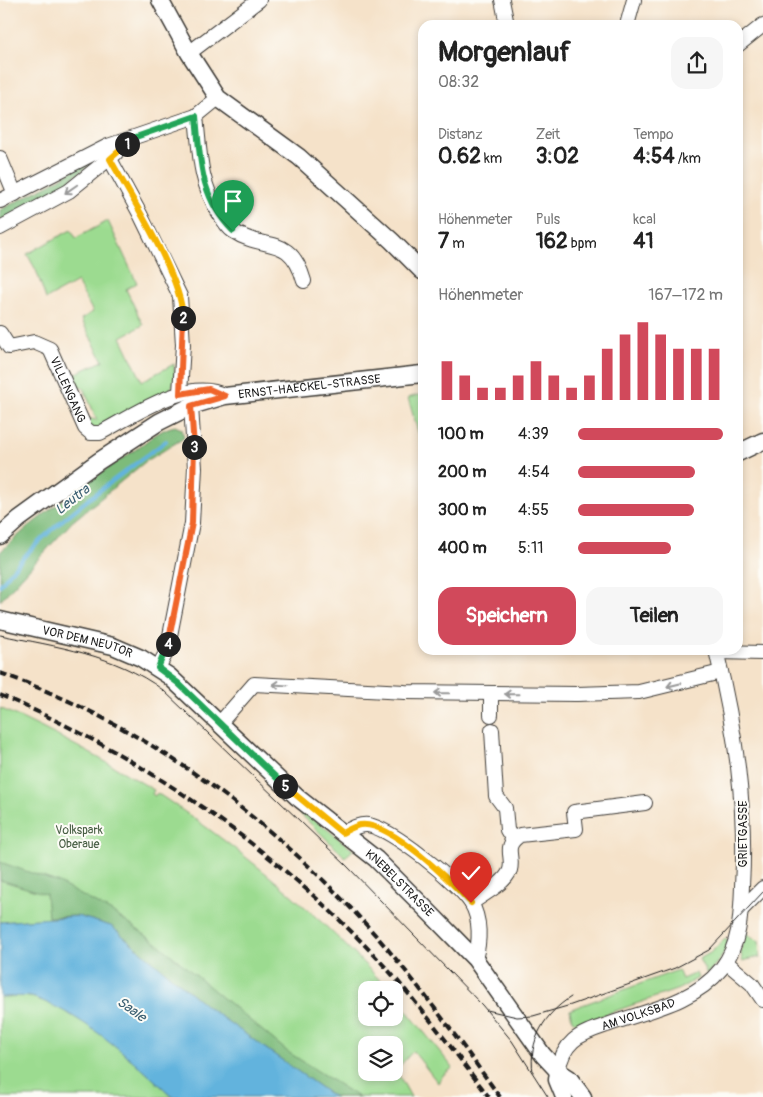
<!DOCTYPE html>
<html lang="de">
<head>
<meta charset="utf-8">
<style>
	:root { --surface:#fff; --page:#f6f6f6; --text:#222; --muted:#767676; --accent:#d1495b }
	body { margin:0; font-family:Pangolin,sans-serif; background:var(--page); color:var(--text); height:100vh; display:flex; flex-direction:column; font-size:19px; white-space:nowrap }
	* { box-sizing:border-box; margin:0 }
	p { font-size:16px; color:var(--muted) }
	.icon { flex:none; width:28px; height:28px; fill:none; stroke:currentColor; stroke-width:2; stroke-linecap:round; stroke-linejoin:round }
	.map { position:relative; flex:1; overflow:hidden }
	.side { position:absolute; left:418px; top:20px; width:325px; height:635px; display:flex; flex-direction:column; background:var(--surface); border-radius:15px; box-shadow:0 2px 8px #0003 }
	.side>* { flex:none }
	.fabs { position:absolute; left:358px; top:981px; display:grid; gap:10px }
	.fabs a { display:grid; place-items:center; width:45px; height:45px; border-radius:10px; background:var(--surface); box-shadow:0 2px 8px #0003; font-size:25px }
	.pin { position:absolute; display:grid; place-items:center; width:42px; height:42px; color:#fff; margin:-51px -21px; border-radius:50% 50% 50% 0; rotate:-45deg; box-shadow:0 0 5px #0007 }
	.pin .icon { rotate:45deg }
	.km { position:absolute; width:25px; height:25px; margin:-12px; border-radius:50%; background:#222; color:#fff; font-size:14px; line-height:25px; text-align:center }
	.round { display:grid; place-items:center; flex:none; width:52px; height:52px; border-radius:15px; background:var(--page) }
	.overview { display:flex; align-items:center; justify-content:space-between; height:85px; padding:0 20px }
	h1 { font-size:28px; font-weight:800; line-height:38px }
	.figures { display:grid; grid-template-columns:repeat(3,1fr); gap:8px; height:85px; padding:5px 20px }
	.figures div { display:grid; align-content:center }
	.figures b { font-size:21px; font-weight:800 }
	.figures small { font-size:14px; font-weight:400 }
	.figures p { font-size:14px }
	.chart { height:140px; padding:10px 20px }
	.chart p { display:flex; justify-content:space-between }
	.chart svg { width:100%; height:90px; margin-top:5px; stroke:var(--accent); stroke-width:6 }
	.cta { display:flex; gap:10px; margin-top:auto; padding:10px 20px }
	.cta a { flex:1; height:58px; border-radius:15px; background:var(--accent); color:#fff; font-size:20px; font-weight:800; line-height:58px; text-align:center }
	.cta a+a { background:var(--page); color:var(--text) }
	ul { padding:0 20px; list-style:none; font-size:16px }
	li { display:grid; grid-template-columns:80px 60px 1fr; align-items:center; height:38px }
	li i { height:12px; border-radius:6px; background:var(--accent) }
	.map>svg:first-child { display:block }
	.green { fill:#9cdb90; stroke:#5c7c56; fill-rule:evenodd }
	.forest { fill:#7dbb7a; stroke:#4c6c4b }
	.water { fill:#62b3dd; stroke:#3f687c }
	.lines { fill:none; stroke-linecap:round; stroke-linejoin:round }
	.stream { stroke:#62b3dd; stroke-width:4 }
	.minor-casing { stroke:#3d3a36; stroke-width:16 }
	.major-casing { stroke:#3d3a36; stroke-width:19 }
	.minor { stroke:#fff; stroke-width:14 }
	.major { stroke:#fff; stroke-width:16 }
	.tram { stroke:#1c1c1c; stroke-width:1 }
	.rail { stroke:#1c1c1c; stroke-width:4; stroke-dasharray:8 4; stroke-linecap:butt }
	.oneway { stroke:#999 }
	.split-1-casing { stroke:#fff; stroke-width:10 }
	.split-2-casing { stroke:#fff; stroke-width:10 }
	.split-3-casing { stroke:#fff; stroke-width:10 }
	.split-4-casing { stroke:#fff; stroke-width:10 }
	.split-5-casing { stroke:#fff; stroke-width:10 }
	.split-6-casing { stroke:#fff; stroke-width:10 }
	.split-1 { stroke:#22a559; stroke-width:6 }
	.split-2 { stroke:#f5b400; stroke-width:6 }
	.split-3 { stroke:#f0652b; stroke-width:6 }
	.split-4 { stroke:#f0652b; stroke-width:6 }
	.split-5 { stroke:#22a559; stroke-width:6 }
	.split-6 { stroke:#f5b400; stroke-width:6 }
	.labels { text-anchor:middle; stroke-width:4; stroke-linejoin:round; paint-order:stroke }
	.street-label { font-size:12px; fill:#1c1c1c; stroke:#fdfcf7 }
	.park-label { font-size:12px; fill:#495f45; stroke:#fdfcf7 }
	.water-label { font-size:14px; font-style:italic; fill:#3c6073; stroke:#fdfcf7 }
</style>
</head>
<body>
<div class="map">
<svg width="763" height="1097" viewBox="0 0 763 1097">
	<rect width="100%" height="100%" fill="#fdfcf7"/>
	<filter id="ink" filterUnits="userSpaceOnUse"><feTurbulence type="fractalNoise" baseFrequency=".02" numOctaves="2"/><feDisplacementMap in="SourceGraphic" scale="10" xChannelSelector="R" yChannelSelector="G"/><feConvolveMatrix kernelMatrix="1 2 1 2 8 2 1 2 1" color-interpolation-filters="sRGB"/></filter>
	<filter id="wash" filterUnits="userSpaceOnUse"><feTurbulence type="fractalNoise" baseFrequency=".0096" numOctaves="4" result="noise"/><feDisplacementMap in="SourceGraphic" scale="20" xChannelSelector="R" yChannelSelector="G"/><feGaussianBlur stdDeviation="1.12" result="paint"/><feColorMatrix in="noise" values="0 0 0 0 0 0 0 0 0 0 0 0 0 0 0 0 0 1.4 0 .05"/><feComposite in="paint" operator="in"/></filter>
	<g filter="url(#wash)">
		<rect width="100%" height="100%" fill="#f5e2c9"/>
		<g class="green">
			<path d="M 108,221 L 137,283 L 126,289 L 143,325 L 121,337 L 142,381 L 174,364 C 175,376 175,384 168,393 L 98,430 L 90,427 L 86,418 L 97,420 L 83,387 L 72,384 L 68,377 L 103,361 L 81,319 L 93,312 L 77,282 L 46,299 L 36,270 L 27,254 L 71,230 L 76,238 Z"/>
			<polygon points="422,394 422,445 408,398"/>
			<path d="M 0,708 C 53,732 104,760 154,790 L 152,794 L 155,796 L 157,793 C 243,850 319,914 389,990 L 366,990 L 366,1018 L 394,1018 L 394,995 L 453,1068 L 444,1074 L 438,1083 L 413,1051 L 396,1070 L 411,1097 L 334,1097 L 111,926 L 78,916 L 0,922 ZM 366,1045 L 394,1045 L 394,1072 L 366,1072 Z"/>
			<polygon points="288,798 353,850 345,857 286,800"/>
			<polygon points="745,933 759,941 760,957 742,961 741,950"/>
			<polygon points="725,939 729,941 721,958 707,974 699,959 710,953"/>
			<polygon points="678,970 682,979 696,973 698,978 679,989 578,1024 572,1020 570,1010 574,1008"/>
			<path d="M 0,997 C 10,997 25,995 35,998 C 89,1017 132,1060 173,1097 L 0,1097 Z"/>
		</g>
		<g class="forest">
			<path d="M 107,150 C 75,178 39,204 0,220 L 0,210 L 52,183 Z"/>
			<path d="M 175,426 L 182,429 L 184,438 L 145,462 L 72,522 L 0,601 L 0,552 C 40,514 86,483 132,452 C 145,443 159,429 175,426 Z"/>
			<polygon points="0,862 57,882 112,912 157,943 288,1052 358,1097 334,1097 210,1009 111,926 78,916 48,917 46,894 0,880"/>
		</g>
		<path class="water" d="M 78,916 L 111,926 L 210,1009 L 334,1097 L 173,1097 C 132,1060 89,1018 35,998 C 25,995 10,997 0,997 L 0,922 Z"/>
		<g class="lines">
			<path class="stream" d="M 0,585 C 45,526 108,485 166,441"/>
		</g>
	</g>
	<g filter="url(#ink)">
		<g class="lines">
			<g class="minor-casing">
				<g id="minor">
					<polyline points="502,0 507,25"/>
					<polyline points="627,25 634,0"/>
					<polyline points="738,45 763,25"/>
					<polyline points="189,53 259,0"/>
					<path d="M 196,116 C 200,153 199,181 219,213 C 223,220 227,227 233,231 C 264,252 290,232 304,281"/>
					<polyline points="0,158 15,194"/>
					<polyline points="110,159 140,214 180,296 183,345 180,393"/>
					<polyline points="0,201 108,146 196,116 218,98"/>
					<polyline points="0,228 69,191 116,153"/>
					<path id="s1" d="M 0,333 L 9,347 L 34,342 L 50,349 L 85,428 L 91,433 L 100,433 C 133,416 188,376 225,396"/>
					<polyline points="717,652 763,653"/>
					<polyline points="158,668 167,651 192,523 195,468 191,406"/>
					<polyline points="491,694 491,715"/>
					<polyline points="219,724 254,684 405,692 577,694 639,692 721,672"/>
					<polyline points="492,730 496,796 505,808 507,830 513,840"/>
					<path d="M 343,833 C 351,829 358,824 368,825 C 392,829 457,881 471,903 C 481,919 480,942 475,959"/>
					<path d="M 471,903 C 482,895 505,884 510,870 C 514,855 502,847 520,835 L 576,829 L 574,812 L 645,803"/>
					<polyline points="741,910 763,888"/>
					<polyline points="726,962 752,984 763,1000"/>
					<path id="s2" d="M 558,1071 C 560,1060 564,1049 573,1041 C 582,1033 595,1029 607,1025 C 645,1011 694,1003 721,969 C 740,945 741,916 742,886 C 747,806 735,728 716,650"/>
				</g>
			</g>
			<g class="major-casing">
				<g id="major">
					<polyline points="160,0 189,53 218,98 299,157 392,241 422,271"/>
					<polyline points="738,453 763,441"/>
					<path id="s3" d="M 0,536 L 19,519 L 99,461 L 159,422 L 191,406 L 225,396 L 422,374"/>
					<path id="s4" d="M 0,620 L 113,646 L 141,658 L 169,676 L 297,797 L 376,859 L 430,913 L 475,959 L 543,1055 L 558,1071 L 569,1078 L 583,1097"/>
					<polyline points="558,1071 557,1080 564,1097"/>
				</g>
			</g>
			<use href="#minor" class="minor"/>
			<use href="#major" class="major"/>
			<g class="tram">
				<path d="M 0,635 C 58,647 114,654 163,690 L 347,866 L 482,1005 L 512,1041 L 548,1097"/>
				<polyline points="487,1010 517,1017 533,1016 571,1005 675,968 709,950 763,892"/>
				<path d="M 533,1072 C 528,1041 545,1013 571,997"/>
			</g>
			<g class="rail">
				<path d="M 0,673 C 147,725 276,822 379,939 C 422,989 461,1043 500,1097"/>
				<path d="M 0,695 C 141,755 272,846 377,958 C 418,1002 453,1050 489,1097"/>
			</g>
		</g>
		<defs><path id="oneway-shaft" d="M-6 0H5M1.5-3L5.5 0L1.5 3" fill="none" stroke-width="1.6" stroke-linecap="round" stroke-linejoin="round" transform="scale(1.25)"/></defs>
		<g class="oneway">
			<use href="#oneway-shaft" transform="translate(71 189) rotate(145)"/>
			<use href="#oneway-shaft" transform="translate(280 685) rotate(-176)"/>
			<use href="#oneway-shaft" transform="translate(674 685) rotate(167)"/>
			<use href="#oneway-shaft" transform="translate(442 693) rotate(-179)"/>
			<use href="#oneway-shaft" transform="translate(512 694) rotate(-179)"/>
		</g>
	</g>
	<g class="lines" filter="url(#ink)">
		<g class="split-1-casing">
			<path id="split-1" d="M 127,144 L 133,138 L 196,116 C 200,160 200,198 233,231"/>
		</g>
		<g class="split-2-casing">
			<path id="split-2" d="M 127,144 L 110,159 C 131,197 182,277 183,318"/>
		</g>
		<g class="split-3-casing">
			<polyline id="split-3" points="183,318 180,394 209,389 225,396 191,406 194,447"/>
		</g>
		<g class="split-4-casing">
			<polyline id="split-4" points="168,644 192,523 194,447"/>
		</g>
		<g class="split-5-casing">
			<polyline id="split-5" points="168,644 158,668 178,683 285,786"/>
		</g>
		<g class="split-6-casing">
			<path id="split-6" d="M 285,786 L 342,833 C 348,830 354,826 360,825 C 390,820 451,882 471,903"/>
		</g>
		<use href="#split-1" class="split-1"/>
		<use href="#split-2" class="split-2"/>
		<use href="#split-3" class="split-3"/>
		<use href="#split-4" class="split-4"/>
		<use href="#split-5" class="split-5"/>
		<use href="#split-6" class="split-6"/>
	</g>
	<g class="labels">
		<g class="street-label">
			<text dy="4" stroke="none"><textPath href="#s3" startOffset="352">ERNST-HAECKEL-STRASSE</textPath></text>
			<text dy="4" stroke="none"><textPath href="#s1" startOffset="104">VILLENGANG</textPath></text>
			<text dy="4" stroke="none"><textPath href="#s4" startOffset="90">VOR DEM NEUTOR</textPath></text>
			<text transform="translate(743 834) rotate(-90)" y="4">GRIETGASSE</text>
			<text dy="4" stroke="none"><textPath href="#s4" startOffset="490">KNEBELSTRASSE</textPath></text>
			<text dy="4" stroke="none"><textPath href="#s2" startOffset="105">AM VOLKSBAD</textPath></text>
		</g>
		<g class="park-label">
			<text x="79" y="834">Volkspark<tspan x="79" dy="14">Oberaue</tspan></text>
		</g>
		<g class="water-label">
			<text transform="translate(72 499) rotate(-38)" y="5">Leutra</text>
			<text transform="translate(132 1009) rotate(35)" y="5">Saale</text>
		</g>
	</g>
</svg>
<div class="fabs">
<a><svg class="icon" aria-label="locate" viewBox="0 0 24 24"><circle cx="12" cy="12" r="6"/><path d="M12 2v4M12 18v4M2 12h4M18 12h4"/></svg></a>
<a><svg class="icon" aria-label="layers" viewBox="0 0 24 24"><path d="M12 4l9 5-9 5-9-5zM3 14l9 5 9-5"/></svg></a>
</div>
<div class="pin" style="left:233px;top:231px;background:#1e9e55"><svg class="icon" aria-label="arrive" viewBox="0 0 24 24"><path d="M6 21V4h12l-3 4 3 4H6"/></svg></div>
<div class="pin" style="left:471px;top:903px;background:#d93025"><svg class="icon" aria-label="check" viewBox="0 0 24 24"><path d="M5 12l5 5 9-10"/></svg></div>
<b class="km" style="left:127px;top:144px">1</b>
<b class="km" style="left:183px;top:318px">2</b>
<b class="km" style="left:194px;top:447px">3</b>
<b class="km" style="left:168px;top:644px">4</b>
<b class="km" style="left:285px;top:786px">5</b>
<section class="side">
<div class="overview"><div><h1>Morgenlauf</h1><p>08:32</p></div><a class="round"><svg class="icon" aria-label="share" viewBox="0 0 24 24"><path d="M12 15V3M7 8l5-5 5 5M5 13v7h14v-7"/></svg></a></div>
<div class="figures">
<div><p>Distanz</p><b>0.62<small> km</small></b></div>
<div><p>Zeit</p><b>3:02</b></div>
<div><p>Tempo</p><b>4:54<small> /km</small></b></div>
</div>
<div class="figures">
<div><p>Höhenmeter</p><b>7<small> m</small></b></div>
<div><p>Puls</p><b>162<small> bpm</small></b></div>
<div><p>kcal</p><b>41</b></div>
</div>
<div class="chart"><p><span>Höhenmeter</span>167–172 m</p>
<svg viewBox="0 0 160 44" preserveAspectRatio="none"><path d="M5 44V25M15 44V32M25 44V38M35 44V38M45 44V32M55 44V25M65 44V32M75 44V38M85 44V32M95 44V19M105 44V12M115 44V6M125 44V12M135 44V19M145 44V19M155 44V19"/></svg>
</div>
<ul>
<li><b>100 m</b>4:39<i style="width:100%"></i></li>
<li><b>200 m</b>4:54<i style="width:81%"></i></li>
<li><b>300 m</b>4:55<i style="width:80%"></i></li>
<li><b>400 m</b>5:11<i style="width:64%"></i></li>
</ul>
<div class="cta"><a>Speichern</a><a>Teilen</a></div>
</section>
</div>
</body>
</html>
